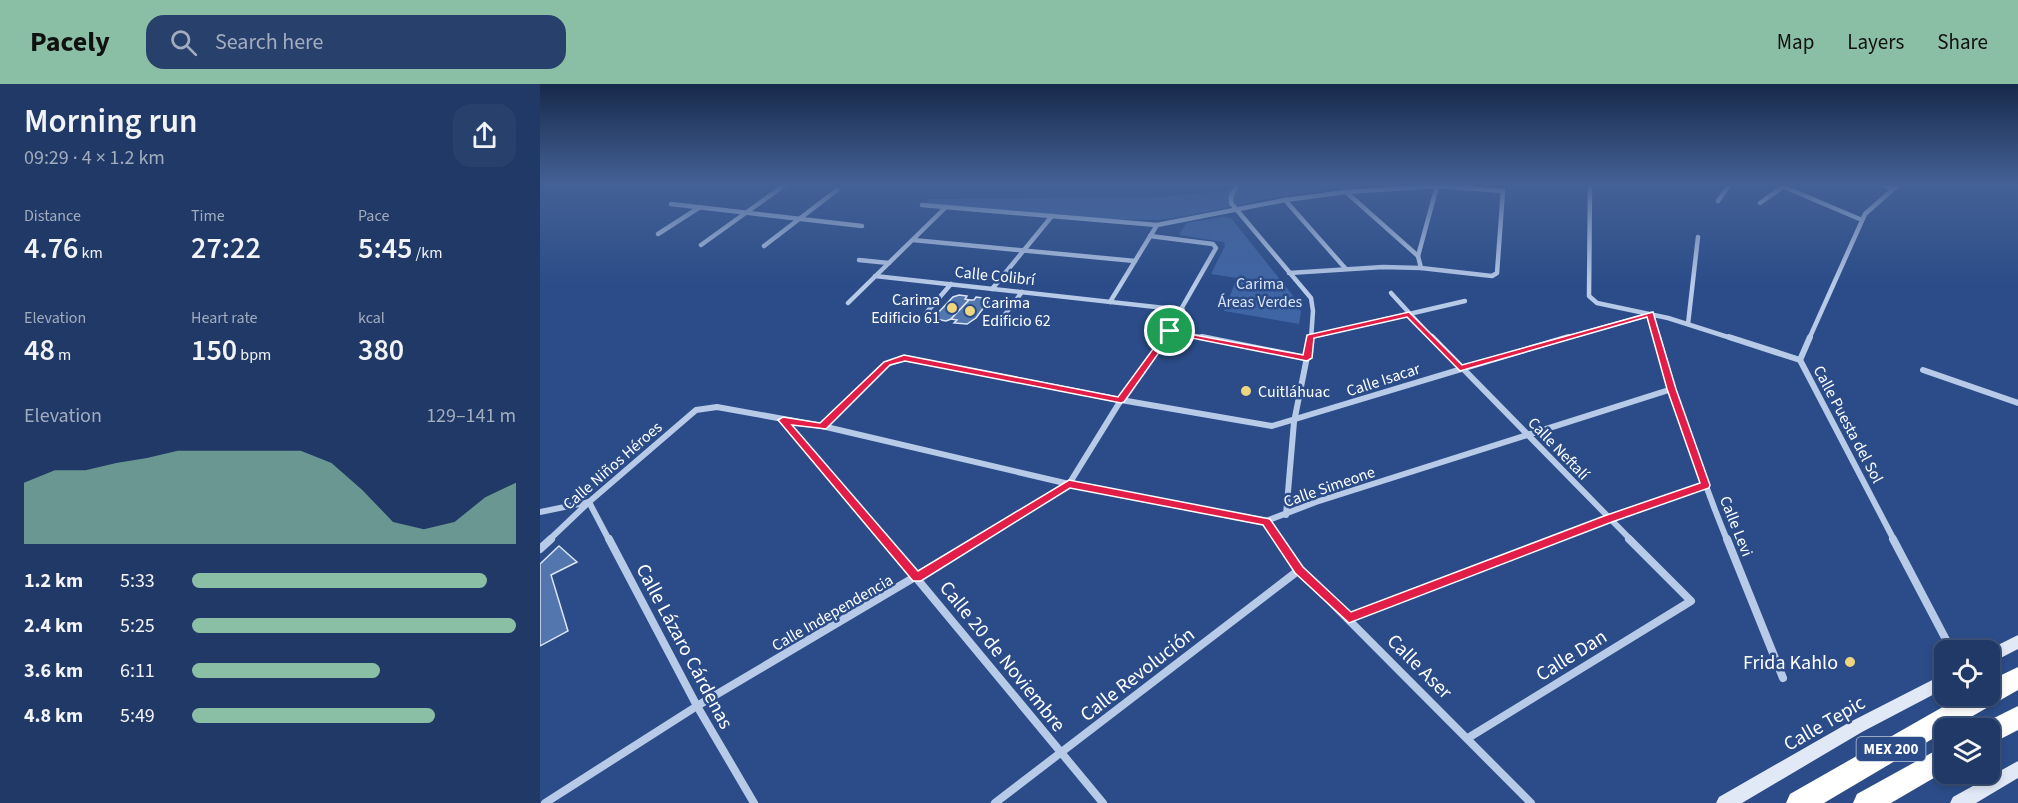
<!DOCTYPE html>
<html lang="en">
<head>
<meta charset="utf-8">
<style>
	:root { --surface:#203966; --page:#28406c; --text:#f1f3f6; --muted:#a2acbf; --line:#3d537a; --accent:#8abfa5 }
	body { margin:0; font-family:"Source Sans 3",sans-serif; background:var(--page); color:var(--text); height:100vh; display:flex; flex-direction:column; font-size:22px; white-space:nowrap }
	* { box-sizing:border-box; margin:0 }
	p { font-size:20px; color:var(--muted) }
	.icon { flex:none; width:33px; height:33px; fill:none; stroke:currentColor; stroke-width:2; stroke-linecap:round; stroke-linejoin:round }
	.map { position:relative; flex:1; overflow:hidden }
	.details { display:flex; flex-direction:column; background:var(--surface); width:540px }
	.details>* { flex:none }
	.tools { position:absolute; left:1394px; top:556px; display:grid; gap:12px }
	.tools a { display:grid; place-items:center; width:66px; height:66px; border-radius:12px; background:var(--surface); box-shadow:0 3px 9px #0003,0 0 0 2px var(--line); font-size:30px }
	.pin { position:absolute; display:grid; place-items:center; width:51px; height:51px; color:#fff; margin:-26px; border:3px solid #fff; border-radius:50%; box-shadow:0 2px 6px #0007 }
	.round { display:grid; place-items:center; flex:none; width:63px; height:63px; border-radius:18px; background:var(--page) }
	.summary { display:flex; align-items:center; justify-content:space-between; height:102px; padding:0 24px }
	h1 { font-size:33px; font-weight:600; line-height:45px }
	.figures { display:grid; grid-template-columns:repeat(3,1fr); gap:9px; height:102px; padding:6px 24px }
	.figures div { display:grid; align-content:center }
	.figures b { font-size:30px; font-weight:600 }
	.figures small { font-size:16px; font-weight:400 }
	.figures p { font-size:16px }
	.chart { height:168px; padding:12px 24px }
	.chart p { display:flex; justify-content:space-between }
	.chart svg { width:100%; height:108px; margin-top:6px; fill:var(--accent); opacity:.7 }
	ul { padding:0 24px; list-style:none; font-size:20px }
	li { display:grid; grid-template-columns:96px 72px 1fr; align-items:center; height:45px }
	li i { height:15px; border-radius:8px; background:var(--accent) }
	header { display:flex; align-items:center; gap:36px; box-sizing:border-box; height:84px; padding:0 30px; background:var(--accent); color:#111 }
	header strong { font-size:28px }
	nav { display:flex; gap:33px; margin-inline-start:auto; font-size:21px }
	.search { width:420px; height:54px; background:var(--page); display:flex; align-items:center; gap:15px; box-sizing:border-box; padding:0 21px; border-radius:18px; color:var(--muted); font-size:22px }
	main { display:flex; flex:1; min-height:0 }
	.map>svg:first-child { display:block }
	.green { fill:#4065a4 }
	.building { fill:#5376af; stroke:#dbe5f6; stroke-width:1.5 }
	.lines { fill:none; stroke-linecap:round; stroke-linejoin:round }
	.street-far2 { stroke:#b7cae8; stroke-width:4.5 }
	.street-far1 { stroke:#b7cae8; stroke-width:6 }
	.street { stroke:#b7cae8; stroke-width:8 }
	.secondary { fill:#e1e9f7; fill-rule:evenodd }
	.highway { fill:#fff; fill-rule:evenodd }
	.route { fill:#e11d48; stroke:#fff; stroke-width:1.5; fill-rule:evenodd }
	.poi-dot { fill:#eed67f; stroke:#2b4c88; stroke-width:2 }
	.labels { text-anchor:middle; stroke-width:5; stroke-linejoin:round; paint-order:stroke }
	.shield { fill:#2b4c88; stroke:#bfc9db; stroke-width:1.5 }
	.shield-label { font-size:15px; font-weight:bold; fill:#fff }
	.street-label { font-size:16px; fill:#fff; stroke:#2b4c88 }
	.park-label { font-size:16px; fill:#dbe5f6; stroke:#2b4c88 }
	.poi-label { font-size:16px; fill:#fff; stroke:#2b4c88; text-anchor:start }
	.near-street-label { font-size:20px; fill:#fff; stroke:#2b4c88 }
	.near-poi-label { font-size:20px; fill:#fff; stroke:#2b4c88; text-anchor:end }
</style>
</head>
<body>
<header>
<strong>Pacely</strong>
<div class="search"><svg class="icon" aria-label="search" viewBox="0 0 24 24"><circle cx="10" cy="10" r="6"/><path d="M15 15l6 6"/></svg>Search here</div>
<nav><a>Map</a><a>Layers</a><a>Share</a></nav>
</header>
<main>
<section class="details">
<div class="summary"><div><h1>Morning run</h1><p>09:29 · 4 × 1.2 km</p></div><a class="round"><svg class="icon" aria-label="share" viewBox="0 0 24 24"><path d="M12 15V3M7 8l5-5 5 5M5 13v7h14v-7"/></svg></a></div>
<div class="figures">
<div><p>Distance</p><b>4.76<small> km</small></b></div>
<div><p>Time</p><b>27:22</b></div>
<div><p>Pace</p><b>5:45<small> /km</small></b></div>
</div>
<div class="figures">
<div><p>Elevation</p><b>48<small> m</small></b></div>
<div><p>Heart rate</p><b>150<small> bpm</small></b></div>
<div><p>kcal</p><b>380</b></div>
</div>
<div class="chart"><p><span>Elevation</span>129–141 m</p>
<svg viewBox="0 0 160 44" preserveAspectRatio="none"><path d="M0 44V19L10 14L20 14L30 11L40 9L50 6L60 6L70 6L80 6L90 6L100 11L110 22L120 35L130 38L140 35L150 25L160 19V44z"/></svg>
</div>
<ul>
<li><b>1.2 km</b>5:33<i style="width:91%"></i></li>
<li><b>2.4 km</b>5:25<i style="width:100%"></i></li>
<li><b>3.6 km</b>6:11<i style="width:58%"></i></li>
<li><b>4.8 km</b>5:49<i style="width:75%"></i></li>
</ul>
</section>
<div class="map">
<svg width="1478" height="719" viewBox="0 0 1478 719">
	<rect width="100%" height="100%" fill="#2b4c88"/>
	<g class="green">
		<polygon points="756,100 860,100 807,103 753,110 652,131 618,136 571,135 385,119 390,115 619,113"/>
		<polygon points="683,133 691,134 758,218 761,228 759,240 684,227 697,194 671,190 685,162 684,158 639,151 646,139"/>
	</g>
	<g class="building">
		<polygon points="419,211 427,212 425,215 429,216 411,235 406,237 395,235 398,232 395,232 413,213"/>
		<polygon points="436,213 450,215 436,234 427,240 414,239 417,236 411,235 429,216 434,216"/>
		<polygon points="19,462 37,478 11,491 28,547 0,562 0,480"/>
	</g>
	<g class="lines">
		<g class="street-far2">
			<polyline points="698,100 691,112 691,119 771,214 773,227 771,255"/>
			<polyline points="1050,100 1049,212 1057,219 1128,234 1194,255"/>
			<polyline points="1237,100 1322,136"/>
			<polyline points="1340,100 1353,105"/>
			<polyline points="806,108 878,172 881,184"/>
			<polyline points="745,116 805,184"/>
			<polyline points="1178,117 1190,100"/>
			<polyline points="1220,119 1243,103"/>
			<polyline points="131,120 322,142"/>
			<polyline points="382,121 617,141 745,116 806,108 897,102 963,107 957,189 952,192 881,184 843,183 749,189"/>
			<polyline points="118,150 160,123"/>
			<polyline points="610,152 673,160 676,164 624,255"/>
			<polyline points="373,156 595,177"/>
			<polyline points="161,161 246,100"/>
			<polyline points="224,162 297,106"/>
			<polyline points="878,172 897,102"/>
			<polyline points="319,176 349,179"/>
			<polyline points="335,192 643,226"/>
			<polyline points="452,205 512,132"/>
			<polyline points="851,209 893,255"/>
			<polyline points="570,218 617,141"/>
			<polyline points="308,219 406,123"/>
			<polyline points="1111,230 1118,255"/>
			<polyline points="387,236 386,229 411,200"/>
			<polyline points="1148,240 1158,153"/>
			<polyline points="457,241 482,208"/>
			<polyline points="630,247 670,255"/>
			<polyline points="770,253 925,217"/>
			<polyline points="1023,255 1111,230"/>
			<polyline points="1269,255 1325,130 1359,100"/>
		</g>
		<g class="street-far1">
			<polyline points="662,253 767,274"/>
			<polyline points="892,253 1091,456"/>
			<path d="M 1118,253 C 1137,322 1160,390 1187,456"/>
			<polyline points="1189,253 1260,276"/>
			<polyline points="1260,276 1354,456"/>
			<polyline points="1260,276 1270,253"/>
			<polyline points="1383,286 1478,319"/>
			<polyline points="242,336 345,456"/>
			<polyline points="282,342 347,280 365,274 581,316 732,342 1028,253"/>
			<polyline points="0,428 49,418 69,456"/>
			<polyline points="746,431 754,338 771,253"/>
			<polyline points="726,437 739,456"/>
			<polyline points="9,456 49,418 156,326 177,323 282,342 529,400 726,437 776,418 1132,305"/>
			<polyline points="437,456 529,400 581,316 625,253"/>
			<polyline points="1012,456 1165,401"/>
		</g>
		<g class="street">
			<polyline points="69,455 157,622 214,719"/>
			<polyline points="344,455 563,719"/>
			<polyline points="738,455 759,486 991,719"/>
			<polyline points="1187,455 1243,594"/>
			<polyline points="1353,455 1412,567"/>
			<polyline points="0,465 11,455"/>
			<polyline points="809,534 1016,455"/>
			<polyline points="928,654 1151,517 1089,455"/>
			<polyline points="5,719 157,622 439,455"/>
			<polyline points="455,719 759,486"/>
		</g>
		<g class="secondary">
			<polygon points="1478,551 1478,565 1449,580 1449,567 1446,567"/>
			<polygon points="1404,590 1404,605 1322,648 1202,719 1176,719 1179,713 1310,638"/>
			<polygon points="1478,677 1478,694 1436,719 1410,719 1413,713"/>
		</g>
		<g class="highway">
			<polygon points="1478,583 1478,606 1410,645 1404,645 1404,648 1284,719 1246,719 1250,710 1422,612 1449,612 1449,597"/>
			<polygon points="1478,622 1478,646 1449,661 1449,645 1438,645 1440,641"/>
			<polygon points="1404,662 1404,688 1351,719 1313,719 1317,710"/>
		</g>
	</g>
	<linearGradient id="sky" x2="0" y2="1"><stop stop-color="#182a4b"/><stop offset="0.5" stop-color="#446196"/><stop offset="1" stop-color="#446196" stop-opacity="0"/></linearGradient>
	<rect width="1478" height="201" fill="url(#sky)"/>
	<path class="route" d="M 869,228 L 922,281 L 1113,228 L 1136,305 L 1170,401 L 1169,404 L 1072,438 L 809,539 L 755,489 L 723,441 L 530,404 L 381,497 L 373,497 L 238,336 L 243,333 L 280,339 L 344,278 L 364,271 L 578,313 L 627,246 L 763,271 L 767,251 ZM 867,233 L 920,287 L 1107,233 L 1127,305 L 1160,399 L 1064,432 L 811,528 L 763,483 L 730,435 L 529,396 L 378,487 L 252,341 L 286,345 L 350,281 L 365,277 L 581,319 L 584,318 L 632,250 L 767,277 L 772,274 L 774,254 Z"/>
	<g class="poi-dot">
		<circle cx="412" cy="224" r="6"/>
		<circle cx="430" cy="227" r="6"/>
		<circle cx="706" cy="307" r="6"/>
		<circle cx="1310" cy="578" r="6"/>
	</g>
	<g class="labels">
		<rect class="shield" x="1316.5" y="653" width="69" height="24" rx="4.5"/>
		<g class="shield-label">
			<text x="1351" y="670">MEX 200</text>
		</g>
		<g class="street-label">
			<text transform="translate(455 191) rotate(6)" y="6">Calle Colibrí</text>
			<text transform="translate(843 295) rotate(-18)" y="6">Calle Isacar</text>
			<text transform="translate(1309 340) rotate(62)" y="6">Calle Puesta del Sol</text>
			<text transform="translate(1019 364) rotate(46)" y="6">Calle Neftalí</text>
			<text transform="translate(72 381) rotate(-41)" y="6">Calle Niños Héroes</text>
			<text transform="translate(789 402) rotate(-19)" y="6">Calle Simeone</text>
			<text transform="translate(1197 442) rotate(68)" y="6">Calle Levi</text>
			<text transform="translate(292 528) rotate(-30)" y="6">Calle Independencia</text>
		</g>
		<g class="park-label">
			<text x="720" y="205">Carima<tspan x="720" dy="18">Áreas Verdes</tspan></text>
		</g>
		<g class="poi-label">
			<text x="400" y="221" text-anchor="end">Carima<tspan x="400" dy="18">Edificio 61</tspan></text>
			<text x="442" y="224">Carima<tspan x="442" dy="18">Edificio 62</tspan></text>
			<text x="718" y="313">Cuitláhuac</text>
		</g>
		<g class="near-street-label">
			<text transform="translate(145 562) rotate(62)" y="7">Calle Lázaro Cárdenas</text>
			<text transform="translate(1031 571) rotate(-32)" y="7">Calle Dan</text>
			<text transform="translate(463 572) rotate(51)" y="7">Calle 20 de Noviembre</text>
			<text transform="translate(880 582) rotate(45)" y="7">Calle Aser</text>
			<text transform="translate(597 590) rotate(-38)" y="7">Calle Revolución</text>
			<text transform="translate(1284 639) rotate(-30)" y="7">Calle Tepic</text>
		</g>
		<g class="near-poi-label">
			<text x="1298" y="585">Frida Kahlo</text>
		</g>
	</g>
</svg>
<div class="tools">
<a><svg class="icon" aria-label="locate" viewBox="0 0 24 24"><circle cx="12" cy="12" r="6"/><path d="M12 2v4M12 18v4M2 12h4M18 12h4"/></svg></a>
<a><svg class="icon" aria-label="layers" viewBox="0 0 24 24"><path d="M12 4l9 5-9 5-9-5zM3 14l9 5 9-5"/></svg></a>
</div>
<div class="pin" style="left:630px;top:247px;background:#1e9e55"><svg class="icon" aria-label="arrive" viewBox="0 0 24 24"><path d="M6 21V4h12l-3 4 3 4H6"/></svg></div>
</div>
</main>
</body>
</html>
